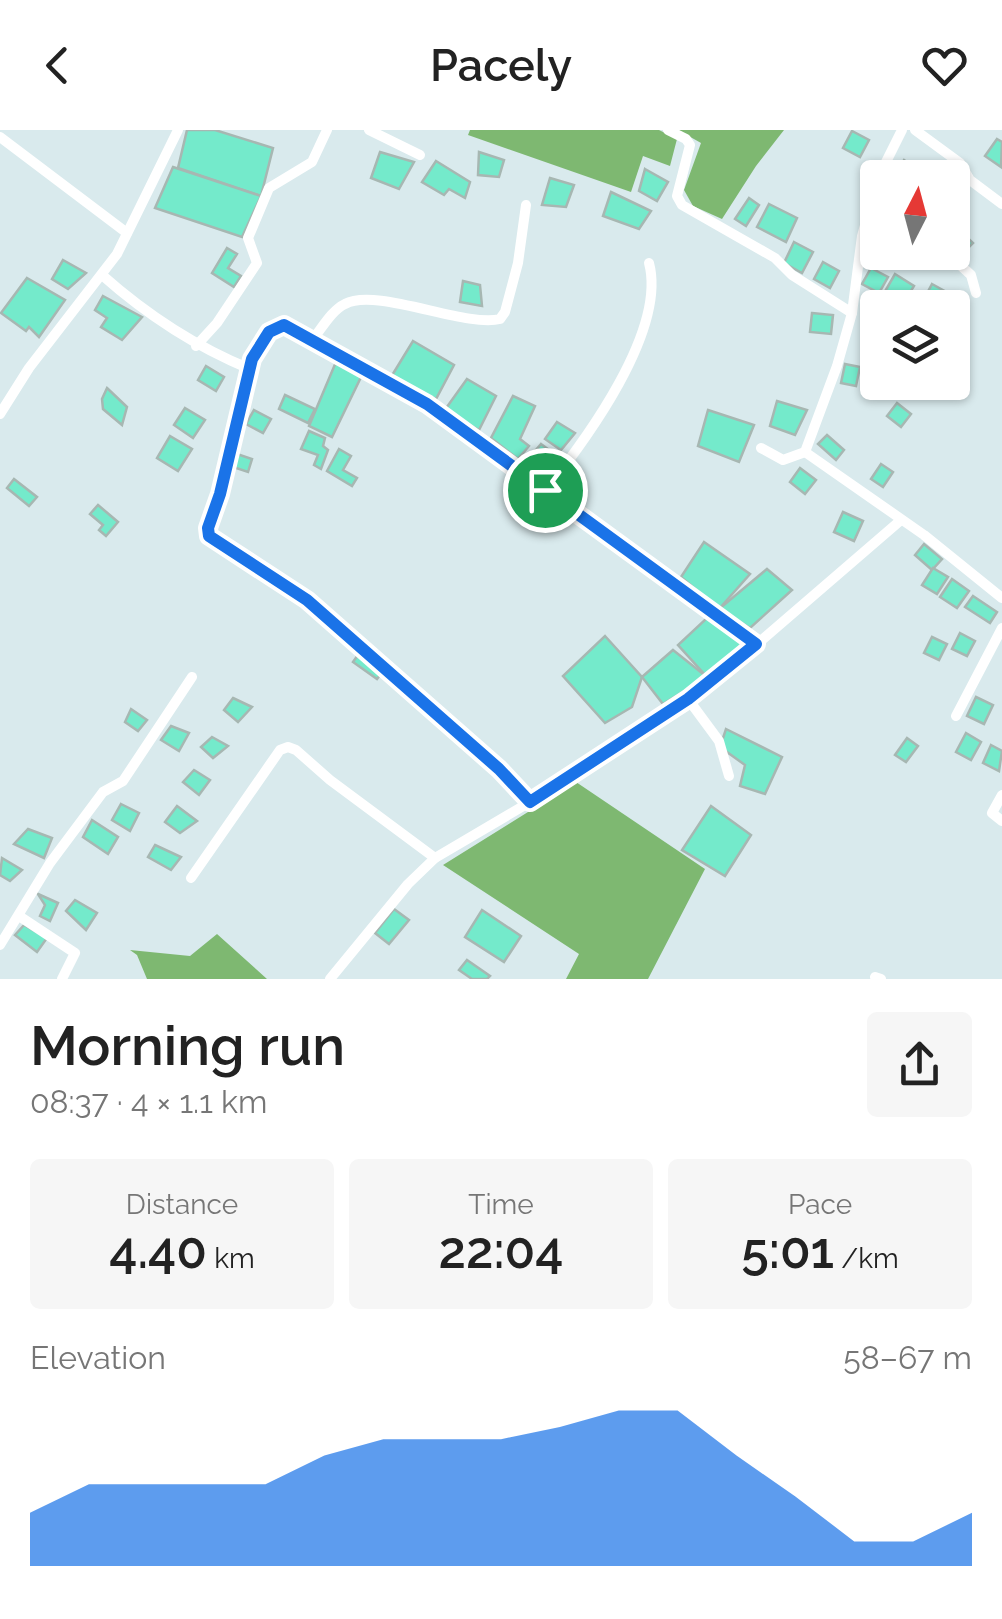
<!DOCTYPE html>
<html lang="en">
<head>
<meta charset="utf-8">
<style>
	:root { --surface:#fff; --page:#f6f6f6; --text:#222; --muted:#767676; --accent:#1a73e8 }
	body { margin:0; font-family:Raleway,sans-serif; background:var(--page); color:var(--text); height:100vh; display:flex; flex-direction:column; font-size:38px; white-space:nowrap }
	* { box-sizing:border-box; margin:0 }
	p { font-size:32px; color:var(--muted) }
	.icon { flex:none; width:55px; height:55px; fill:none; stroke:currentColor; stroke-width:2; stroke-linecap:round; stroke-linejoin:round }
	.map { position:relative; height:849px; overflow:hidden }
	.details { display:flex; flex-direction:column; background:var(--surface); flex:1 }
	.details>* { flex:none }
	.needle { width:65px; rotate:6deg }
	.controls { position:absolute; left:860px; top:30px; display:grid; gap:20px }
	.controls a { display:grid; place-items:center; width:110px; height:110px; border-radius:10px; background:var(--surface); box-shadow:0 2px 8px #0004; font-size:50px }
	.pin { position:absolute; display:grid; place-items:center; width:85px; height:85px; color:#fff; margin:-42px; border:5px solid #fff; border-radius:50%; box-shadow:0 2px 10px #0007 }
	.round { display:grid; place-items:center; flex:none; width:105px; height:105px; border-radius:10px; background:var(--page) }
	.summary { display:flex; align-items:center; justify-content:space-between; height:170px; padding:0 30px }
	h1 { font-size:55px; font-weight:600; line-height:75px }
	.figures { display:grid; grid-template-columns:repeat(3,1fr); gap:15px; height:170px; padding:10px 30px }
	.figures div { display:grid; align-content:center; border-radius:10px; background:var(--page); text-align:center }
	.figures b { font-size:50px; font-weight:600 }
	.figures small { font-size:28px; font-weight:400 }
	.figures p { font-size:28px }
	.chart { height:280px; padding:20px 30px }
	.chart p { display:flex; justify-content:space-between }
	.chart svg { width:100%; height:180px; margin-top:10px; fill:var(--accent); opacity:.7 }
	header { display:flex; justify-content:space-between; align-items:center; height:130px; padding:0 30px; background:var(--surface); font-size:45px; font-weight:600 }
	.map>svg:first-child { display:block }
	.forest { fill:#7eb871 }
	.building { fill:#74eacb; stroke:#a7b7b2; stroke-width:2.5 }
	.lines { fill:none; stroke-linecap:round; stroke-linejoin:round }
	.street { stroke:#fff; stroke-width:10 }
	.route-casing { stroke:#fff; stroke-width:20 }
	.route { stroke:#1a73e8; stroke-width:12 }
</style>
</head>
<body>
<header><svg class="icon" aria-label="back" viewBox="0 0 24 24"><path d="M15 5l-7 7 7 7"/></svg>Pacely<svg class="icon" aria-label="heart" viewBox="0 0 24 24"><path d="M12 20l-8-8c-3-5 5-10 8-4 3-6 11-1 8 4z"/></svg></header>
<div class="map">
<svg width="1002" height="849" viewBox="0 0 1002 849">
	<rect width="100%" height="100%" fill="#d9eaed"/>
	<g class="forest">
		<polygon points="470,0 659,0 677,9 670,36 643,26 631,62 468,5"/>
		<polygon points="678,0 784,0 756,36 722,89 693,76 684,60 701,13"/>
		<polygon points="576,652 705,739 648,849 566,849 579,824 443,735"/>
		<polygon points="217,804 267,849 147,849 137,825 130,820 190,826"/>
	</g>
	<g class="building">
		<polygon points="187,0 215,0 273,18 261,66 178,38"/>
		<polygon points="852,1 869,10 860,27 843,18"/>
		<polygon points="997,9 1002,12 1001,37 985,26"/>
		<polygon points="380,22 414,32 399,59 371,48"/>
		<polygon points="479,22 504,30 499,47 478,45"/>
		<polygon points="904,30 922,43 918,48 892,48"/>
		<polygon points="436,31 470,52 465,68 449,59 444,65 422,52"/>
		<polygon points="173,37 261,66 242,107 155,78"/>
		<polygon points="645,39 668,52 657,71 639,61"/>
		<polygon points="550,48 574,55 566,77 542,75"/>
		<polygon points="611,62 651,81 639,99 603,86"/>
		<polygon points="749,68 759,75 746,96 735,89"/>
		<polygon points="769,74 797,88 786,112 757,97"/>
		<polygon points="957,98 973,113 961,125 952,118 952,103"/>
		<polygon points="869,110 878,115 878,122 894,123 888,134 863,121"/>
		<polygon points="794,112 813,122 802,143 784,133"/>
		<polygon points="227,118 237,124 228,138 241,146 234,157 212,143"/>
		<polygon points="63,130 86,143 68,159 52,149"/>
		<polygon points="823,132 839,141 830,158 814,149"/>
		<polygon points="871,138 888,147 879,163 862,154"/>
		<polygon points="895,144 914,156 903,174 884,163"/>
		<polygon points="27,148 65,170 39,207 29,197 26,201 1,183"/>
		<polygon points="463,151 480,155 482,176 460,172"/>
		<polygon points="932,154 950,164 943,178 932,178 922,173"/>
		<polygon points="103,166 142,187 122,210 101,197 107,188 95,180"/>
		<polygon points="812,183 833,185 831,204 810,202"/>
		<polygon points="413,211 454,235 436,269 391,247"/>
		<polygon points="336,232 362,245 332,307 309,296"/>
		<polygon points="845,234 860,237 856,256 841,253"/>
		<polygon points="206,236 224,247 216,261 198,250"/>
		<polygon points="467,249 496,266 479,300 444,281"/>
		<polygon points="107,258 127,277 122,295 103,279 102,269"/>
		<polygon points="285,265 315,279 308,293 279,279"/>
		<polygon points="513,266 535,276 520,309 529,316 518,329 491,308"/>
		<polygon points="777,271 807,280 795,305 770,296"/>
		<polygon points="897,273 911,284 901,297 887,286"/>
		<polygon points="185,278 205,290 193,308 174,295"/>
		<polygon points="254,280 271,289 263,303 246,294"/>
		<polygon points="708,280 754,295 739,332 698,316"/>
		<polygon points="557,292 575,303 561,320 545,309"/>
		<polygon points="309,301 325,308 323,316 328,320 321,339 314,335 318,325 301,319"/>
		<polygon points="827,305 844,320 836,330 818,314"/>
		<polygon points="170,306 192,319 178,341 157,328"/>
		<polygon points="541,314 556,325 541,345 525,333"/>
		<polygon points="339,319 351,326 343,340 357,348 352,356 327,341"/>
		<polygon points="234,323 252,329 248,342 230,336"/>
		<polygon points="881,334 893,342 883,357 871,349"/>
		<polygon points="800,338 816,350 805,364 790,352"/>
		<polygon points="14,349 37,367 29,376 7,358"/>
		<polygon points="98,375 118,392 106,406 99,400 103,395 90,384"/>
		<polygon points="843,382 863,391 854,411 834,402"/>
		<polygon points="704,412 750,444 719,479 681,447"/>
		<polygon points="924,414 942,429 932,440 915,425"/>
		<polygon points="933,438 948,447 937,464 922,455"/>
		<polygon points="767,439 792,460 750,498 719,479"/>
		<polygon points="952,449 969,461 957,478 940,467"/>
		<polygon points="973,466 997,482 990,493 965,477"/>
		<polygon points="708,487 752,518 707,547 678,515"/>
		<polygon points="960,503 975,511 967,526 952,519"/>
		<polygon points="605,506 642,547 632,577 605,593 563,546"/>
		<polygon points="932,507 947,514 939,530 924,523"/>
		<polygon points="673,520 707,547 663,574 642,547"/>
		<polygon points="360,522 384,540 377,549 353,532"/>
		<polygon points="976,567 993,575 984,594 967,586"/>
		<polygon points="233,568 252,577 238,592 224,580"/>
		<polygon points="131,579 147,590 138,601 125,592"/>
		<polygon points="171,596 189,603 179,621 161,610"/>
		<polygon points="726,599 782,627 765,664 740,656 745,635 720,617"/>
		<polygon points="966,603 981,612 971,630 956,622"/>
		<polygon points="212,607 228,616 213,628 201,617"/>
		<polygon points="907,608 918,616 906,632 895,625"/>
		<polygon points="991,615 1002,621 999,641 983,633"/>
		<polygon points="194,640 210,650 199,665 183,652"/>
		<polygon points="121,674 139,683 130,701 112,690"/>
		<polygon points="177,676 197,691 180,703 165,692"/>
		<polygon points="711,676 751,705 725,746 682,720"/>
		<polygon points="92,690 118,707 108,724 83,707"/>
		<polygon points="28,699 52,708 44,728 14,714"/>
		<polygon points="155,715 181,727 171,740 148,727"/>
		<polygon points="2,728 22,740 10,751 0,745"/>
		<polygon points="38,764 58,773 50,791 40,786 45,775"/>
		<polygon points="75,770 97,783 86,800 66,781"/>
		<polygon points="394,779 409,790 389,814 375,803"/>
		<polygon points="482,780 521,806 504,832 465,807"/>
		<polygon points="24,795 47,808 37,822 15,805"/>
		<polygon points="467,830 490,846 487,849 472,849 459,840"/>
	</g>
	<g class="lines">
		<g class="street">
			<polyline points="369,0 420,25"/>
			<polyline points="668,0 686,9 690,15 677,66 682,75 775,128 792,145 852,183"/>
			<polyline points="915,0 960,33 970,50 1002,74"/>
			<polyline points="0,7 127,103"/>
			<polyline points="878,48 902,0"/>
			<polyline points="878,49 862,106 852,183 837,236 805,322 924,405 1002,468"/>
			<polyline points="946,122 971,145 976,163"/>
			<path d="M 102,145 C 147,185 194,216 250,239"/>
			<path d="M 313,209 C 322,198 332,180 345,174 C 376,157 466,198 500,189 L 505,182 L 518,133 L 526,75"/>
			<polyline points="196,216 217,193 257,133 248,108 269,58 312,32 327,0"/>
			<polyline points="0,284 29,238 117,124 178,0"/>
			<polyline points="761,318 783,330 805,322"/>
			<path d="M 545,361 C 585,311 667,201 649,133"/>
			<polyline points="688,569 719,611 729,646"/>
			<polyline points="956,586 1002,498"/>
			<polyline points="1002,665 992,683 1002,691"/>
			<polyline points="529,672 499,639 307,470 209,406 207,397 220,365 252,229 269,202 284,195 294,198 427,274 756,515 901,390"/>
			<polyline points="191,748 280,620 288,617 296,620 330,650 435,728"/>
			<polyline points="19,786 75,823 62,849"/>
			<polyline points="0,815 50,733 103,662 123,651 192,547"/>
			<polyline points="875,847 881,849"/>
			<polyline points="330,849 408,754 435,728 542,665 688,569 756,515"/>
		</g>
	</g>
	<g class="lines">
		<g class="route-casing">
			<polygon id="route" points="284,195 427,274 756,514 688,569 530,672 499,639 307,470 209,406 208,398 220,364 252,229 269,202"/>
		</g>
		<use href="#route" class="route"/>
	</g>
</svg>
<div class="controls">
<a><svg class="needle" viewBox="-14 -14 28 28"><path d="M0-13l5 13h-10z" fill="#e53935"/><path d="M0 13l5-13h-10z" fill="#767676"/></svg></a>
<a><svg class="icon" aria-label="layers" viewBox="0 0 24 24"><path d="M12 4l9 5-9 5-9-5zM3 14l9 5 9-5"/></svg></a>
</div>
<div class="pin" style="left:545px;top:360px;background:#1e9e55"><svg class="icon" aria-label="arrive" viewBox="0 0 24 24"><path d="M6 21V4h12l-3 4 3 4H6"/></svg></div>
</div>
<section class="details">
<div class="summary"><div><h1>Morning run</h1><p>08:37 · 4 × 1.1 km</p></div><a class="round"><svg class="icon" aria-label="share" viewBox="0 0 24 24"><path d="M12 15V3M7 8l5-5 5 5M5 13v7h14v-7"/></svg></a></div>
<div class="figures">
<div><p>Distance</p><b>4.40<small> km</small></b></div>
<div><p>Time</p><b>22:04</b></div>
<div><p>Pace</p><b>5:01<small> /km</small></b></div>
</div>
<div class="chart"><p><span>Elevation</span>58–67 m</p>
<svg viewBox="0 0 160 44" preserveAspectRatio="none"><path d="M0 44V31L10 24L20 24L30 24L40 24L50 17L60 13L70 13L80 13L90 10L100 6L110 6L120 17L130 27L140 38L150 38L160 31V44z"/></svg>
</div>
</section>
</body>
</html>
